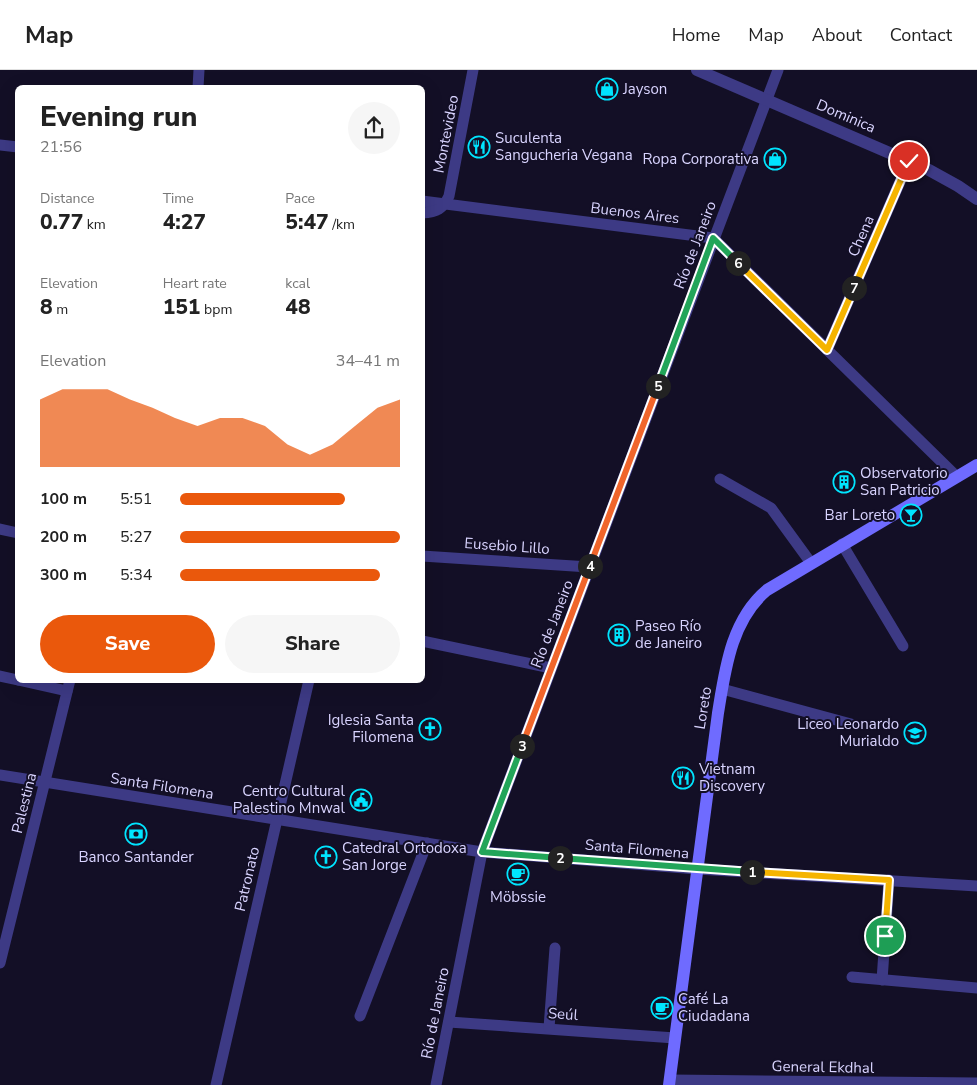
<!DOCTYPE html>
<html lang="en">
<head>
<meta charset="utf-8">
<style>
	:root { --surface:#fff; --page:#f6f6f6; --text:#222; --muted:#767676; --line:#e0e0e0; --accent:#ea580c }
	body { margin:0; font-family:"Nunito Sans",sans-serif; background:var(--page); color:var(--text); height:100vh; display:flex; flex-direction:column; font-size:19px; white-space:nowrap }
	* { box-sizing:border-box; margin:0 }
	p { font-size:16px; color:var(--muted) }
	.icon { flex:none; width:28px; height:28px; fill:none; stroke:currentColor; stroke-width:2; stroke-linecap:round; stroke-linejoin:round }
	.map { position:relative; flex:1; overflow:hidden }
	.side { position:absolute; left:15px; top:15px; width:410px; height:598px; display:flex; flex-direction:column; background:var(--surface); border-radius:8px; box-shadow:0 5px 20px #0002 }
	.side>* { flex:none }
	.pin { position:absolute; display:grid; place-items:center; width:42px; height:42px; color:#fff; margin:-21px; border:2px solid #fff; border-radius:50%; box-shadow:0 1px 5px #0007 }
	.km { position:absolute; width:25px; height:25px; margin:-12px; border-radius:50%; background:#222; color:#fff; font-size:14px; line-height:25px; text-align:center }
	.round { display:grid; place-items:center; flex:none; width:52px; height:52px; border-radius:26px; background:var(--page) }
	.summary { display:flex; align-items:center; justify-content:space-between; height:85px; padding:0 25px }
	h1 { font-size:28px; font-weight:800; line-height:38px }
	.figures { display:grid; grid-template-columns:repeat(3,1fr); gap:8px; height:85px; padding:5px 25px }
	.figures div { display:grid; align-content:center }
	.figures b { font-size:21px; font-weight:800 }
	.figures small { font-size:14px; font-weight:400 }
	.figures p { font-size:14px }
	.chart { height:140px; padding:10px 25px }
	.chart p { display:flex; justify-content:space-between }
	.chart svg { width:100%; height:90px; margin-top:5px; fill:var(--accent); opacity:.7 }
	.cta { display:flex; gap:10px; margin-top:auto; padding:10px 25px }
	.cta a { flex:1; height:58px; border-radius:30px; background:var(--accent); color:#fff; font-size:20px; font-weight:800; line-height:58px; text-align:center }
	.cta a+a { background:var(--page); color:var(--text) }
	ul { padding:0 25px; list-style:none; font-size:16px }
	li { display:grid; grid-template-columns:80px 60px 1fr; align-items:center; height:38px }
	li i { height:12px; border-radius:6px; background:var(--accent) }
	header { display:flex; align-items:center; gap:30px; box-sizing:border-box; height:70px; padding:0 25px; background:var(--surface); border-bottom:1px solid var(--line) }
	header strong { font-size:24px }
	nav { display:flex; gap:28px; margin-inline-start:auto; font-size:18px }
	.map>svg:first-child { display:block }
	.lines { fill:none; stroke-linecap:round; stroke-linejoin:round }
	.minor { stroke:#3d3a85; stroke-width:11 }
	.tertiary { stroke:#3d3a85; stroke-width:12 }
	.secondary { stroke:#6f6bff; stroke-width:12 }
	.split-1-casing { stroke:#fff; stroke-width:10 }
	.split-2-casing { stroke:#fff; stroke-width:10 }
	.split-3-casing { stroke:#fff; stroke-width:10 }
	.split-4-casing { stroke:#fff; stroke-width:10 }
	.split-5-casing { stroke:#fff; stroke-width:10 }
	.split-6-casing { stroke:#fff; stroke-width:10 }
	.split-7-casing { stroke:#fff; stroke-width:10 }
	.split-8-casing { stroke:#fff; stroke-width:10 }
	.split-1 { stroke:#f5b400; stroke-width:6 }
	.split-2 { stroke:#22a559; stroke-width:6 }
	.split-3 { stroke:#22a559; stroke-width:6 }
	.split-4 { stroke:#f0652b; stroke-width:6 }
	.split-5 { stroke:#f0652b; stroke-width:6 }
	.split-6 { stroke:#22a559; stroke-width:6 }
	.split-7 { stroke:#f5b400; stroke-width:6 }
	.split-8 { stroke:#f5b400; stroke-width:6 }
	.labels { text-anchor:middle; stroke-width:4; stroke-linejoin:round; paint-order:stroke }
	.poi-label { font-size:15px; fill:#d9d4ff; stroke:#130f26; text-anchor:start }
	.street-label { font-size:15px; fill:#d9d4ff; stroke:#130f26 }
</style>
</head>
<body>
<header>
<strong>Map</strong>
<nav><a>Home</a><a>Map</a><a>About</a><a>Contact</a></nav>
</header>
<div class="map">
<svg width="977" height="1015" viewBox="0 0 977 1015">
	<rect width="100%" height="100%" fill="#130f26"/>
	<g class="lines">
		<g class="minor">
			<polyline points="198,18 199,0"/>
			<polyline points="0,75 18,77"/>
			<polyline points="422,131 713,168 957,407"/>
			<path d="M 422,143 C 437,142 443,139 449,126 L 473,0"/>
			<polyline points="827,280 909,91"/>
			<polyline points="720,409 771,438 811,493"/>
			<polyline points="0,459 18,463"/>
			<polyline points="842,474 903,576"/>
			<polyline points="422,486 589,497"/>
			<polyline points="422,571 551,598"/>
			<polyline points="0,606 18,610"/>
			<polyline points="18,610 67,621"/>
			<polyline points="722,619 851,654"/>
			<polyline points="0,705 482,782 697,799 977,816"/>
			<polyline points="0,893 70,610"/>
			<polyline points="852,907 977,918"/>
			<polyline points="882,910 889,810"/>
			<polyline points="360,946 427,773"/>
			<polyline points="449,952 675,968"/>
			<polyline points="549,958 555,878"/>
			<polyline points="670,1010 977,1013"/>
			<polyline points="216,1015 309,610"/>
			<polyline points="436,1015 482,782 778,0"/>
		</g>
		<polyline class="tertiary" points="697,0 929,100 958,116 977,129"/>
		<path class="secondary" d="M 669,1015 L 718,643 C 725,600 731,550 767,520 L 977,395"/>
	</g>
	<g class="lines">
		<g class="split-1-casing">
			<polyline id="split-1" points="752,802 889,810 885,866"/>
		</g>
		<g class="split-2-casing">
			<polyline id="split-2" points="560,788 752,802"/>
		</g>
		<g class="split-3-casing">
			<polyline id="split-3" points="522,676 482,782 560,788"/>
		</g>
		<g class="split-4-casing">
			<polyline id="split-4" points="522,676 590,496"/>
		</g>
		<g class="split-5-casing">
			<polyline id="split-5" points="590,496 658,316"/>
		</g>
		<g class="split-6-casing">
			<polyline id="split-6" points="658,316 713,168 738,193"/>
		</g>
		<g class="split-7-casing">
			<polyline id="split-7" points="738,193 827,280 854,218"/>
		</g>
		<g class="split-8-casing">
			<polyline id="split-8" points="854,218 909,91"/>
		</g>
		<use href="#split-1" class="split-1"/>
		<use href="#split-2" class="split-2"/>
		<use href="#split-3" class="split-3"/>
		<use href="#split-4" class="split-4"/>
		<use href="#split-5" class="split-5"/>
		<use href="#split-6" class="split-6"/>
		<use href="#split-7" class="split-7"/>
		<use href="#split-8" class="split-8"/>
	</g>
	<defs>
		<g id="shop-ring" transform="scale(1.125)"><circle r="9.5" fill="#130f26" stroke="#00e5ff" stroke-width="1.5"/><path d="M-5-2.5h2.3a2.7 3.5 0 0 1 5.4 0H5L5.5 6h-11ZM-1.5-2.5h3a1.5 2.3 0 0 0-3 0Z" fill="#00e5ff"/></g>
		<g id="restaurant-ring" transform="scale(1.125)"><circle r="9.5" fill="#130f26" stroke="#00e5ff" stroke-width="1.5"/><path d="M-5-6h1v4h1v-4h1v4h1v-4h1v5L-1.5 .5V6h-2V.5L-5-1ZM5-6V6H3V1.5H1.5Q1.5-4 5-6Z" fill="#00e5ff"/></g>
		<g id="building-ring" transform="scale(1.125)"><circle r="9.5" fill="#130f26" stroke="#00e5ff" stroke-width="1.5"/><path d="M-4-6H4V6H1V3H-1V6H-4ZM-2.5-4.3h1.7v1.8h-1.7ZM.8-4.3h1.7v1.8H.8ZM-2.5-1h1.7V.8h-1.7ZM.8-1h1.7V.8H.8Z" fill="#00e5ff"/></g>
		<g id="bar-ring" transform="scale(1.125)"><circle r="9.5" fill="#130f26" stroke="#00e5ff" stroke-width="1.5"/><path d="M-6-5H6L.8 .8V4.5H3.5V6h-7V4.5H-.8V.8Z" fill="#00e5ff"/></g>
		<g id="church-ring" transform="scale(1.125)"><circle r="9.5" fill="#130f26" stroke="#00e5ff" stroke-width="1.5"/><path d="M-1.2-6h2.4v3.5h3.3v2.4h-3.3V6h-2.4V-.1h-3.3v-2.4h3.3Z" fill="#00e5ff"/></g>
		<g id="school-ring" transform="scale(1.125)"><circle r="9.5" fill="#130f26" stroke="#00e5ff" stroke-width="1.5"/><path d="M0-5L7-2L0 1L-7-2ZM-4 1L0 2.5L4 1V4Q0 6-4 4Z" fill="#00e5ff"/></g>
		<g id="civic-ring" transform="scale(1.125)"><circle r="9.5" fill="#130f26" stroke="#00e5ff" stroke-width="1.5"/><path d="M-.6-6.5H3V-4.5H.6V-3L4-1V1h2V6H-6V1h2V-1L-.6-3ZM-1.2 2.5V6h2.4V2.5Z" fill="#00e5ff"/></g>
		<g id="bank-ring" transform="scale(1.125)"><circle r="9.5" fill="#130f26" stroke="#00e5ff" stroke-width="1.5"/><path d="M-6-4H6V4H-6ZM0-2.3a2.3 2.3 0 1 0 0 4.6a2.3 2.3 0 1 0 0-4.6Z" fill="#00e5ff"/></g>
		<g id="cafe-ring" transform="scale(1.125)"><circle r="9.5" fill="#130f26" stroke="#00e5ff" stroke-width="1.5"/><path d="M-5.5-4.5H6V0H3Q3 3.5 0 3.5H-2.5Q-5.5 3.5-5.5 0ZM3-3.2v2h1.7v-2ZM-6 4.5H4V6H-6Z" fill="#00e5ff"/></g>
	</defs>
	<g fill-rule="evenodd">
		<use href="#shop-ring" x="607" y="19"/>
		<use href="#restaurant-ring" x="479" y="77"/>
		<use href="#shop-ring" x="775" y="89"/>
		<use href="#building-ring" x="844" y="412"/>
		<use href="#bar-ring" x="911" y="445"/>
		<use href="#building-ring" x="619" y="565"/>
		<use href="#church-ring" x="430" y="659"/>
		<use href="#school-ring" x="915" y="663"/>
		<use href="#restaurant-ring" x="683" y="708"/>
		<use href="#civic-ring" x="361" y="730"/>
		<use href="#bank-ring" x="136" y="764"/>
		<use href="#church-ring" x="326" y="787"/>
		<use href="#cafe-ring" x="518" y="804"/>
		<use href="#cafe-ring" x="662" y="938"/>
	</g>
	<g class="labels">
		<g class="poi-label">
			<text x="623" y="24">Jayson</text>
			<text x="495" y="73">Suculenta<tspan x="495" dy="17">Sangucheria Vegana</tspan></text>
			<text x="759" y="94" text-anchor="end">Ropa Corporativa</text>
			<text x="860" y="408">Observatorio<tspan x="860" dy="17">San Patricio</tspan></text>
			<text x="895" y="450" text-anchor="end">Bar Loreto</text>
			<text x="635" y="561">Paseo Río<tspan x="635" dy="17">de Janeiro</tspan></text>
			<text x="414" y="655" text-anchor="end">Iglesia Santa<tspan x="414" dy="17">Filomena</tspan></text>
			<text x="899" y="659" text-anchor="end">Liceo Leonardo<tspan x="899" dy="17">Murialdo</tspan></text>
			<text x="699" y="704">Vietnam<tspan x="699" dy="17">Discovery</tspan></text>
			<text x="345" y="726" text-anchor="end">Centro Cultural<tspan x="345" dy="17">Palestino Mnwal</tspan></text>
			<text x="342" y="783">Catedral Ortodoxa<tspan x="342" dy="17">San Jorge</tspan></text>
			<text x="136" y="792" text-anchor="middle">Banco Santander</text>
			<text x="518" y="832" text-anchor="middle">Möbssie</text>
			<text x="678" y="934">Café La<tspan x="678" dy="17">Ciudadana</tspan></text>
		</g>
		<g class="street-label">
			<text transform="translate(846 46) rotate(23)" y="5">Dominica</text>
			<text transform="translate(446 64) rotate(-79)" y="5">Montevideo</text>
			<text transform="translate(635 143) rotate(7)" y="5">Buenos Aires</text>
			<text transform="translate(861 166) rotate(-66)" y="5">Chena</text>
			<text transform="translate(695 175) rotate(-69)" y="5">Río de Janeiro</text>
			<text transform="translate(507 476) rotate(4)" y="5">Eusebio Lillo</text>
			<text transform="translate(552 554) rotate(-69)" y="5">Río de Janeiro</text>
			<text transform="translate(703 638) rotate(-81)" y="5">Loreto</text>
			<text transform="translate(162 716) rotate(9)" y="5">Santa Filomena</text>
			<text transform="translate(24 733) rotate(-76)" y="5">Palestina</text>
			<text transform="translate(637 779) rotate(5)" y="5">Santa Filomena</text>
			<text transform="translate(247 809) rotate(-77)" y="5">Patronato</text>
			<text transform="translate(435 943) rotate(-79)" y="5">Río de Janeiro</text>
			<text transform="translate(563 944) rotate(4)" y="5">Seúl</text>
			<text transform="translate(823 997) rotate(1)" y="5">General Ekdhal</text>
		</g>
	</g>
</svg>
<div class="pin" style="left:885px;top:866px;background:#1e9e55"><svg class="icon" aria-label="arrive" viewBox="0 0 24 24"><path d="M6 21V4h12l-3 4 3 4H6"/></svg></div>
<div class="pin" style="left:909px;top:91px;background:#d93025"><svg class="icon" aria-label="check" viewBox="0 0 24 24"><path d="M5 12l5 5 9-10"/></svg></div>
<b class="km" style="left:752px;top:802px">1</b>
<b class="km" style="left:560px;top:788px">2</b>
<b class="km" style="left:522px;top:676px">3</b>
<b class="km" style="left:590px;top:496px">4</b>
<b class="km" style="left:658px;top:316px">5</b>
<b class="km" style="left:738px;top:193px">6</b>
<b class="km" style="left:854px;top:218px">7</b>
<section class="side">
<div class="summary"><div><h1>Evening run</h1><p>21:56</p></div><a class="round"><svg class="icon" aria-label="share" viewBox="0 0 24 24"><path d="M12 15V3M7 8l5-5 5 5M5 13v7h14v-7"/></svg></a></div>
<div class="figures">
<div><p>Distance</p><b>0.77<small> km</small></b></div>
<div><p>Time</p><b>4:27</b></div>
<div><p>Pace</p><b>5:47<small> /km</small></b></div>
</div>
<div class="figures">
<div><p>Elevation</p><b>8<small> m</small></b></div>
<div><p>Heart rate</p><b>151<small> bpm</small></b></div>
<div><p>kcal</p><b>48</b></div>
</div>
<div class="chart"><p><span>Elevation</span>34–41 m</p>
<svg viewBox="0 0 160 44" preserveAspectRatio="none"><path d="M0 44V11L10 6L20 6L30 6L40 11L50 15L60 20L70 24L80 20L90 20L100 24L110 33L120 38L130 33L140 24L150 15L160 11V44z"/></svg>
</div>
<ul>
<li><b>100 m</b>5:51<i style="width:75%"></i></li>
<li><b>200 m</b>5:27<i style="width:100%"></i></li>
<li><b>300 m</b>5:34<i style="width:91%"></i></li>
</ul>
<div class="cta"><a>Save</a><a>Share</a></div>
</section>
</div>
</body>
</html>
